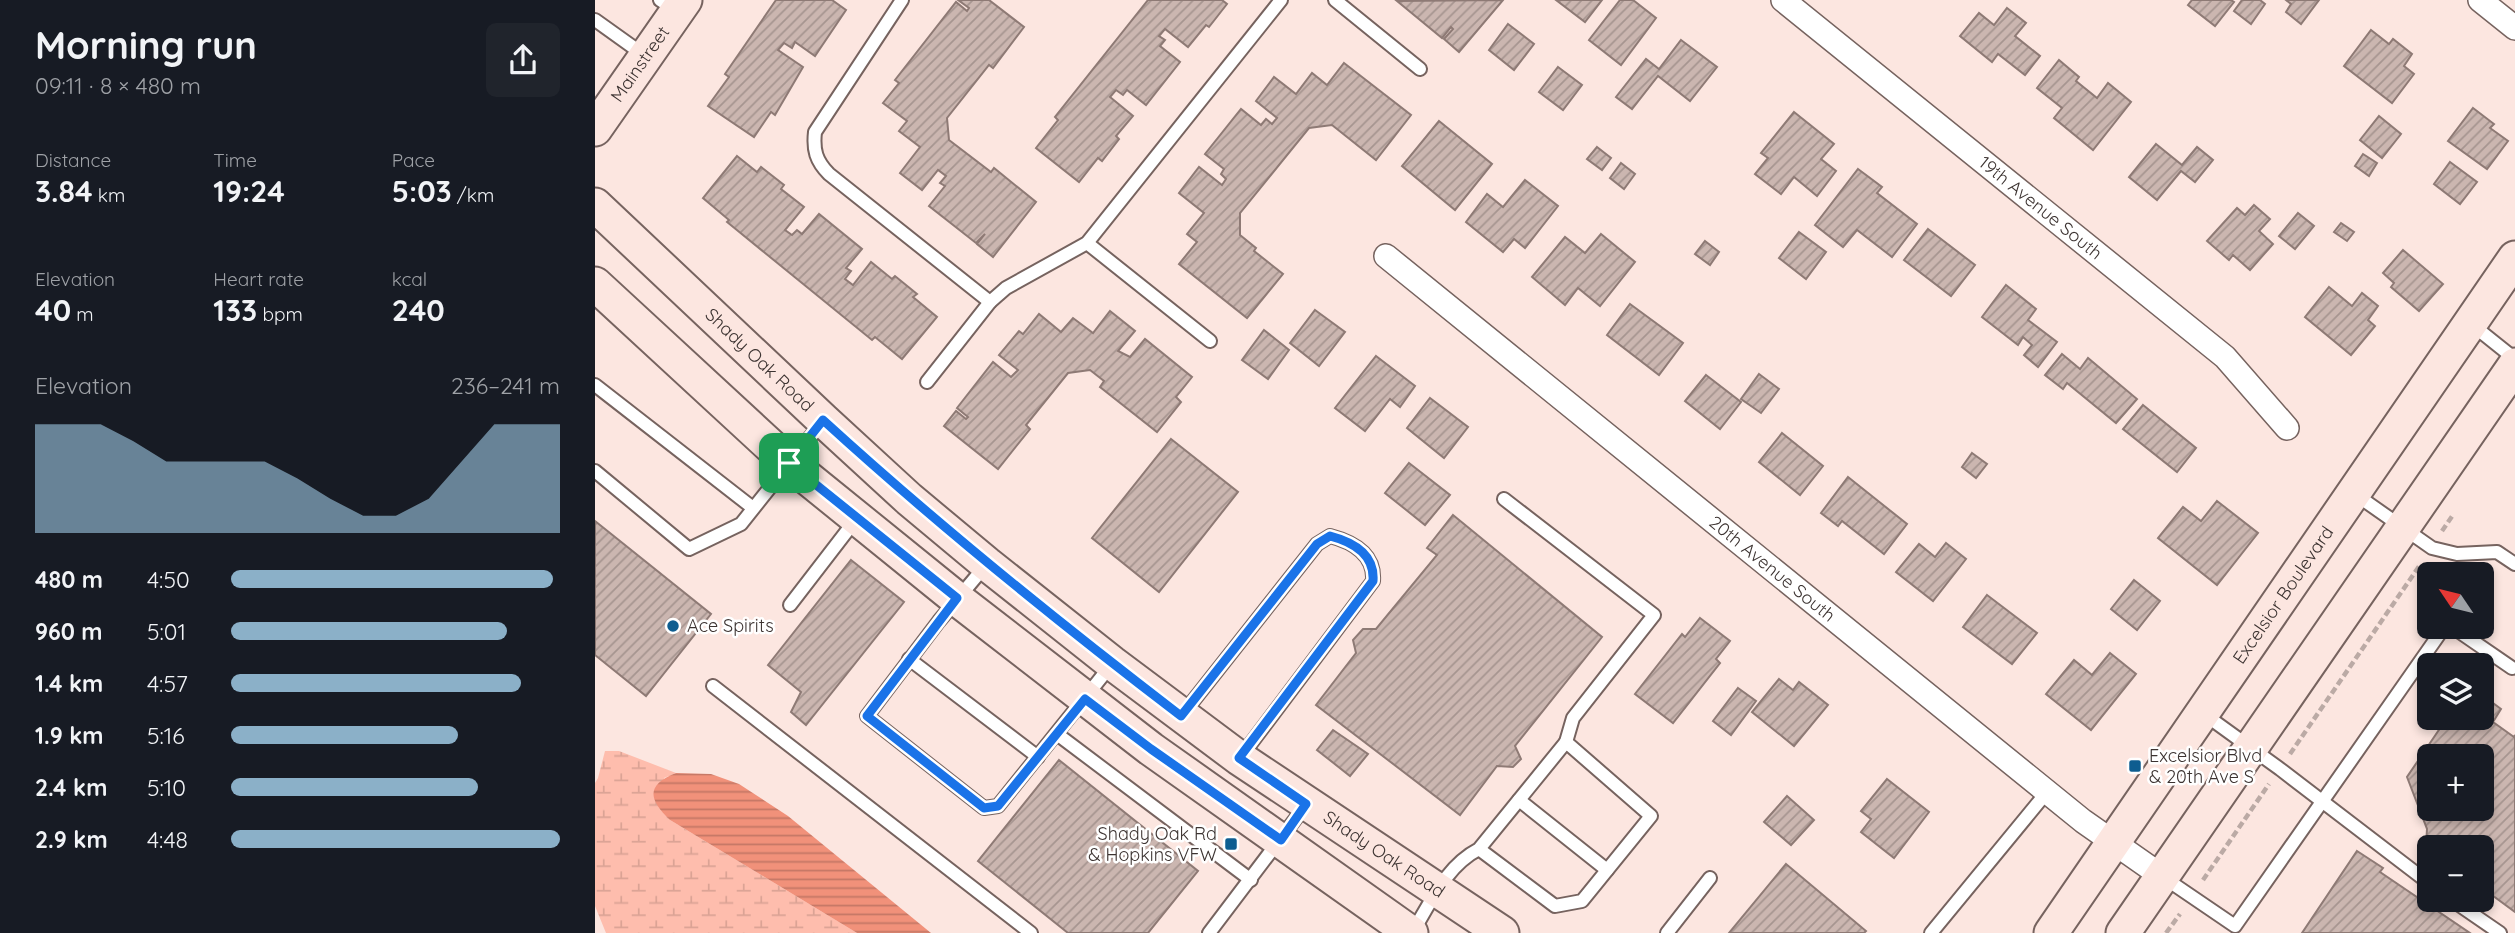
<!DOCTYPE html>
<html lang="en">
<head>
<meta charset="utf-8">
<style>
	:root { --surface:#171b24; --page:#20242c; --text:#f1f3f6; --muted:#9ea1a6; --accent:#8bb0c8 }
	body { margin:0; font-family:Quicksand,sans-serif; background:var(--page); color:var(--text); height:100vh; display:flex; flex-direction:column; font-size:26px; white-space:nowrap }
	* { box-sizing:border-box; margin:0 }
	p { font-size:23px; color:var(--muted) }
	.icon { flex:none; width:38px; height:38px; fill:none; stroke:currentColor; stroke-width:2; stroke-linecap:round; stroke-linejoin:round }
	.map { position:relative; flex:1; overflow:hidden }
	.panel { display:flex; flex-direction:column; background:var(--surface); width:595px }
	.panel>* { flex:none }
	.needle { width:46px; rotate:305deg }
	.buttons { position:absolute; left:1822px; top:562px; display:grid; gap:14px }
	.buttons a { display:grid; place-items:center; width:77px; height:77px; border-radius:10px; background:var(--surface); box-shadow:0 4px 10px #0003; font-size:35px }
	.pin { position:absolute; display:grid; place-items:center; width:60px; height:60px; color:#fff; margin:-30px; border-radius:14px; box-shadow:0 4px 10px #0006 }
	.round { display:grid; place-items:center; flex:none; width:74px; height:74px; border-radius:10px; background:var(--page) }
	.overview { display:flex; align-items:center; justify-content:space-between; height:119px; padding:0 35px }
	h1 { font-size:38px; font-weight:700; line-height:52px }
	.metrics { display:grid; grid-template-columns:repeat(3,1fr); gap:10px; height:119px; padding:7px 35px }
	.metrics div { display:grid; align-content:center }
	.metrics b { font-size:30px; font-weight:700 }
	.metrics small { font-size:19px; font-weight:400 }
	.metrics p { font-size:19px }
	.chart { height:196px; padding:14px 35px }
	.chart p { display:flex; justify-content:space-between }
	.chart svg { width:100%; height:126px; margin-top:7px; fill:var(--accent); opacity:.7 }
	ul { padding:0 35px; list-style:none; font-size:23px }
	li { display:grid; grid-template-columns:112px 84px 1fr; align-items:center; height:52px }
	li i { height:18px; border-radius:9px; background:var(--accent) }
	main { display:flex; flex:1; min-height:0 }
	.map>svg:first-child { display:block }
	.wetland { fill:url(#wetland-marsh) }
	.water { fill:url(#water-rules) }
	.building { fill:url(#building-hatch); stroke:#8e7a75; stroke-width:2; fill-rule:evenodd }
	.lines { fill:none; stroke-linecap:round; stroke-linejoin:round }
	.lane-casing { stroke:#76635f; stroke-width:16 }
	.street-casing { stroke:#76635f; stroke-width:26 }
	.secondary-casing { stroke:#76635f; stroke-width:37 }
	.path { stroke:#bbaaa5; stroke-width:4.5; stroke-dasharray:7 3.5; stroke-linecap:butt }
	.lane { stroke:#fff; stroke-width:12 }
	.street { stroke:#fff; stroke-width:23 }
	.secondary { stroke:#fce6e0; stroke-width:33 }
	.route-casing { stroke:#fff; stroke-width:14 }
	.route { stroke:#1a73e8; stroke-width:9 }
	.poi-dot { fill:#0e5d90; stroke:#fff; stroke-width:2.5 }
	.labels { text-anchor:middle; stroke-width:5; stroke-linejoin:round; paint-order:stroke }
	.street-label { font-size:18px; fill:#3c3331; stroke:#fff }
	.poi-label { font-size:18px; fill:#3c3331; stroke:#fff; text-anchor:start }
</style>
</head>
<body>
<main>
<section class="panel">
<div class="overview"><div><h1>Morning run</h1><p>09:11 · 8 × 480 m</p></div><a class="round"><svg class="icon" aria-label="share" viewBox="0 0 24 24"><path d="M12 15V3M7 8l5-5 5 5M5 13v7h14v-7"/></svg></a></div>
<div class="metrics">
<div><p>Distance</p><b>3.84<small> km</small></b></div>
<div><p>Time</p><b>19:24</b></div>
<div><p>Pace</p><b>5:03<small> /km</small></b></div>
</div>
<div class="metrics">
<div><p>Elevation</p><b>40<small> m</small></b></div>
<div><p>Heart rate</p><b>133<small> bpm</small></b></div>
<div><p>kcal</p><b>240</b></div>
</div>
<div class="chart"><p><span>Elevation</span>236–241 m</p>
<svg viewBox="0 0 160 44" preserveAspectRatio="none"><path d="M0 44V6L10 6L20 6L30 12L40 19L50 19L60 19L70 19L80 25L90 32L100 38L110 38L120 32L130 19L140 6L150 6L160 6V44z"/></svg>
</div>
<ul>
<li><b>480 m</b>4:50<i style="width:98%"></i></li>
<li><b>960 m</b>5:01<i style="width:84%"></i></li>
<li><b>1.4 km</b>4:57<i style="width:88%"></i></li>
<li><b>1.9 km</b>5:16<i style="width:69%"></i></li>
<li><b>2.4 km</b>5:10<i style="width:75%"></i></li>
<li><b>2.9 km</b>4:48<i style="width:100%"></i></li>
</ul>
</section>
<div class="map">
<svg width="1920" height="933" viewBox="0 0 1920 933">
	<defs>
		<pattern id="wetland-marsh" width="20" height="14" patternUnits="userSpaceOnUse" patternTransform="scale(1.75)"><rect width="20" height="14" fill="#febdad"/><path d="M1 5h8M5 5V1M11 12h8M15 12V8" fill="none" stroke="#dba395"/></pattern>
		<pattern id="water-rules" width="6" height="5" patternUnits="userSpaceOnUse" patternTransform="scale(1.75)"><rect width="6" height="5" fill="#f1917a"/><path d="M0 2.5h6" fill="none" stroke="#c47765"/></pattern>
		<pattern id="building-hatch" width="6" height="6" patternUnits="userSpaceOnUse" patternTransform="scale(1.75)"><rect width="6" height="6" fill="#cbb6b0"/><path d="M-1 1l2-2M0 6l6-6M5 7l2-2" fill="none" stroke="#a69590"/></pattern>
	</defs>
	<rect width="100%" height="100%" fill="#fce6e0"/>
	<polygon class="wetland" points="10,751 24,751 81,773 69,778 75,820 262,933 11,933 0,906 0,783 3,778"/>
	<path class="water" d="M 81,773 L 116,774 L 144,784 L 193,816 L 336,933 L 262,933 L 75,820 C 53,799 51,785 81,773 Z"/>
	<g class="building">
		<polygon points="181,0 237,0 251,10 220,56 200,42 197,48 189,43 183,50 208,67 180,115 176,112 159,137 113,106 134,77 130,74"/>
		<polygon points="363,0 394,0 429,27 398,68 394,65 352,118 354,140 396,172 399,168 441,202 398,257 382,244 390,234 381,243 334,206 350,186 345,183 351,176 343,170 327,190 305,173 325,147 304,131 312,121 288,103 304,83 300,80 361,2 372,11 374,8"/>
		<polygon points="553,0 627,0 632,4 614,27 611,25 593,47 570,29 564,36 570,40 565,46 585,62 551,105 532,90 528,95 521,90 515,97 538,116 521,136 524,139 507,161 503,158 484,182 441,148 463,120 460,117"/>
		<polygon points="908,0 864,52 849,39 858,29 856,27 847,38 802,1"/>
		<polygon points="961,0 1007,0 990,22"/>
		<polygon points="1025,0 1038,0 1061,18 1026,65 994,40"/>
		<polygon points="1597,0 1636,0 1639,2 1620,26 1593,5"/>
		<polygon points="1647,0 1665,0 1670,4 1656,24 1639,11"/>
		<polygon points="1691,0 1724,0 1706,24 1691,12 1696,4"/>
		<polygon points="1412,8 1431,23 1420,36 1445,56 1430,75 1403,54 1397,62 1365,36 1384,13 1399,25"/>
		<polygon points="913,24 939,44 919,70 894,50"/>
		<polygon points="1776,30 1794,44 1798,39 1817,54 1809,66 1819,74 1797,103 1749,66"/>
		<polygon points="1086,40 1122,67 1095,101 1063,76 1037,109 1021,97 1051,59 1064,69"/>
		<polygon points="1464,60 1484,77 1481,81 1502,98 1513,83 1536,102 1498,150 1459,118 1467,108 1442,88"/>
		<polygon points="749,63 816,115 781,160 737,125 714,128 645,213 645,235 661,248 659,251 688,274 652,318 584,264 602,242 592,234 609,213 584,193 604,167 627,185 631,179 626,174 629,169 610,154 646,109 666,125 671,119 677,124 682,118 661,101 679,77 701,94 717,73 732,85"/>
		<polygon points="963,67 987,85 968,110 944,92"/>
		<polygon points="1878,108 1899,124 1895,128 1913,141 1892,169 1853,141"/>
		<polygon points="1199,112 1239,144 1226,159 1241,171 1222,196 1199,177 1186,194 1160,174 1173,158 1166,153"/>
		<polygon points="1784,116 1806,134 1787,158 1765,140"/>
		<polygon points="844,121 897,164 860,210 807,166"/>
		<polygon points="1561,144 1587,165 1602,147 1618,160 1600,182 1586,171 1562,200 1534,177"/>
		<polygon points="1002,147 1016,158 1007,170 992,159"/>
		<polygon points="1768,154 1782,163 1774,176 1760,166"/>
		<polygon points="142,156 162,172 166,167 189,185 186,189 209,207 190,230 197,235 202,230 207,234 224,214 267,249 251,268 256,271 250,279 258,285 276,262 297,279 300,276 322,294 318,297 342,317 307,359 280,337 277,340 132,222 134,220 108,198"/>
		<polygon points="1855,162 1882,182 1865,204 1839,184"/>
		<polygon points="1026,163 1040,174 1029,189 1015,178"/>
		<polygon points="1263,169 1287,187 1282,193 1322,224 1297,257 1262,230 1248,247 1220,225"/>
		<polygon points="930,180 963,206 930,248 919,239 908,252 871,222 892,194 908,207"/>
		<polygon points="1659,205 1675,219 1664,231 1678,244 1655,270 1638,255 1634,260 1612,241 1642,208 1650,215"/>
		<polygon points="1703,213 1719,226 1700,249 1684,236"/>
		<polygon points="1746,223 1759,232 1752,241 1739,232"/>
		<polygon points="1333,229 1380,265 1356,296 1309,260"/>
		<polygon points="1204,232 1231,252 1211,279 1184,258"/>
		<polygon points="1006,234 1040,262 1005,306 983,288 970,305 937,277 970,237 990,253"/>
		<polygon points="1110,241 1124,252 1115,265 1100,254"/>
		<polygon points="1808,250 1848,284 1824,311 1796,287 1799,283 1788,273"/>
		<polygon points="1411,285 1441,309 1433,320 1462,342 1443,367 1429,355 1437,345 1428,337 1423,345 1387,317"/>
		<polygon points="1734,287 1757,306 1767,293 1783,306 1773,320 1780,326 1756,355 1710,317"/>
		<polygon points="1035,304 1088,343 1064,375 1012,335"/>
		<polygon points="720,310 750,332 724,366 695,343"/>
		<polygon points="515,311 540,331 523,351 535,357 550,339 597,377 581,397 586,402 562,432 505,387 509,381 495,370 473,373 431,425 435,429 403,469 349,426 361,411 371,419 373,417 362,408 398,362 416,377 423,370 404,355 424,331 428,334 444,314 466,332 478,318 498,333"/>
		<polygon points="669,330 694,350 673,379 647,360"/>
		<polygon points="1467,354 1485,369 1493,358 1542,399 1521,423 1472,383 1468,389 1450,375"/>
		<polygon points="781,356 820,386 805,407 795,399 770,431 740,408"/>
		<polygon points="1164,374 1184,389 1166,413 1146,399"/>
		<polygon points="1111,375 1146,402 1125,429 1090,401"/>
		<polygon points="835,398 873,427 849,458 812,428"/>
		<polygon points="1548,405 1601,448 1582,472 1528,429"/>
		<polygon points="1187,433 1228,466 1205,495 1164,462"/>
		<polygon points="576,439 643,492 564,592 497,538"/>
		<polygon points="1377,453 1392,464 1381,478 1367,467"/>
		<polygon points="814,463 855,495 830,525 790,493"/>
		<polygon points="1253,477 1312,524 1289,554 1247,521 1243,526 1226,513"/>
		<polygon points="1622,501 1663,533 1622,585 1563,538 1588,507 1606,521"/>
		<polygon points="858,515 1007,637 920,746 926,759 918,767 902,766 865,815 721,705 761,653 758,640 768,629 781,629 842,555 832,548"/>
		<polygon points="0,521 116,614 51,696 0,655"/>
		<polygon points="1351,543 1371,559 1338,601 1301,572 1324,544 1340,557"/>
		<polygon points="256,560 309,602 211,725 196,712 206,692 173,665"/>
		<polygon points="1539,580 1565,601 1542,630 1516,609"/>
		<polygon points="1392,595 1442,633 1417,664 1368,627"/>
		<polygon points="1105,618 1135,641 1121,659 1125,663 1078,723 1040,694 1087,634 1090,637"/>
		<polygon points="1515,653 1541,674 1496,730 1451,694 1479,660 1497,675"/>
		<polygon points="1184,679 1198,690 1204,682 1233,705 1199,746 1157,712"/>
		<polygon points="1143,688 1161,701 1136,735 1118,721"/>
		<path d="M 1886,694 L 1906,709 L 1898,722 L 1919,737 L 1920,735 L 1920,912 L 1886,887 L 1886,847 L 1834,848 L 1831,846 L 1832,829 L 1812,777 L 1852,718 L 1886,718 ZM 1834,756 L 1886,756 L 1886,808 L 1834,808 Z"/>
		<polygon points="738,730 773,754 755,776 722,750"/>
		<polygon points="464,760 603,871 553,933 473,933 383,861"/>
		<polygon points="1292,779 1334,812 1299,858 1266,832 1276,819 1266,811"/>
		<polygon points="1192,796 1219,820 1196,845 1169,822"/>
		<polygon points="1762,851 1788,868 1785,872 1875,933 1707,933"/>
		<polygon points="1191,864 1271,931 1269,933 1134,933"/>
	</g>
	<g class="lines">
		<g class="lane-casing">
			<g id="lane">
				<polyline points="65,0 82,11"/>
				<path d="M 307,0 L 220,132 C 218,150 221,161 234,174 L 395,302 L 411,288 L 492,243 L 686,0"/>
				<polyline points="740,0 825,69"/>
				<polyline points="0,20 49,55"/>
				<polyline points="492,243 615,341"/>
				<polyline points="1875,323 1920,359"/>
				<polyline points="332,382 395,302"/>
				<polyline points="0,385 158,508"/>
				<polyline points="0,471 94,549 146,524 228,421"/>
				<polyline points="1760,494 1837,548 1862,554 1902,552 1920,564"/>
				<polyline points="909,499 1059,615 978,718 971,742"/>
				<polyline points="391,565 344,621 272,716 389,808 403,806 517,664"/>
				<polyline points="195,605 262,518"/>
				<polyline points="1856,626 1917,668"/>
				<polyline points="314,659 443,757"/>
				<polyline points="118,686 436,933"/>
				<polyline points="1609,714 1685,769 1834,883"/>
				<path d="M 587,715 L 722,544 L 735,536 C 758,542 780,554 778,581 L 645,758"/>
				<polyline points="462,734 656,880"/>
				<polyline points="924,800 1012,870"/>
				<polyline points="1568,877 1640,926 1850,626"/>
				<polyline points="1857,900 1905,933"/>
				<polyline points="614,933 711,805"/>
				<path d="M 817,933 C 836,902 851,866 884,849 L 971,742 L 1056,816 L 987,901 L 960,906 L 884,849"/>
				<polyline points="1072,933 1115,878"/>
				<polyline points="1336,933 1452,792"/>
			</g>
		</g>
		<g class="street-casing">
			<g id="street">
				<path id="s1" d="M 1188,0 L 1630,357 L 1692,428"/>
				<polyline points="1885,0 1920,28"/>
				<path id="s2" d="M 791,256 L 1488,821 L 1568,877"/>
			</g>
		</g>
		<g class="secondary-casing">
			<g id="secondary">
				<path id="s3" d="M 0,129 L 90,0"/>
				<path id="s4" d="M 0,205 L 228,420 L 314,499 L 392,564 L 517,663 L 644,758 L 907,933"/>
				<polyline points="0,284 194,463 362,599 556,749 816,933"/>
				<path id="s5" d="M 1456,933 L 1920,258"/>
				<polyline points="1528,933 1920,365"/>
			</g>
		</g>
		<g class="path">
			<polyline points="1847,531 1858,515"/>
			<polyline points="1695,754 1825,565"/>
			<polyline points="1608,880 1674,784"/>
			<polyline points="1571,933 1585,914"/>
		</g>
		<use href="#lane" class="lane"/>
		<use href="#street" class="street"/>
		<use href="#secondary" class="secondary"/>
	</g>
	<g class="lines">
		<g class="route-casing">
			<path id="route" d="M 228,420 C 343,525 463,622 586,716 L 722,544 L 735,536 C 758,542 780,554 778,581 L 644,758 L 711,804 L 686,840 L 556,749 L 490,699 L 403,806 L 389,808 L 272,716 L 362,598 L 194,463 Z"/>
		</g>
		<use href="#route" class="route"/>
	</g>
	<g class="poi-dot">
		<circle cx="78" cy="626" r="7"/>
		<rect x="1533" y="759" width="14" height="14" rx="3.5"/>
		<rect x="629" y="837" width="14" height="14" rx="3.5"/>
	</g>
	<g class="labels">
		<g class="street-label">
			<text dy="6" stroke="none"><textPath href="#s3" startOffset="79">Mainstreet</textPath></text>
			<text dy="6" stroke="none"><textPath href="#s1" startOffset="331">19th Avenue South</textPath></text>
			<text dy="6" stroke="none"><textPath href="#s4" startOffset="226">Shady Oak Road</textPath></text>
			<text dy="6" stroke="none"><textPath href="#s2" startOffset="497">20th Avenue South</textPath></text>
			<text dy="6" stroke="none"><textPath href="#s5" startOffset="410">Excelsior Boulevard</textPath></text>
			<text dy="6" stroke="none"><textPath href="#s4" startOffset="1024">Shady Oak Road</textPath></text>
		</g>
		<g class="poi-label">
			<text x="92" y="632">Ace Spirits</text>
			<text x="1554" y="762">Excelsior Blvd<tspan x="1554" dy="21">&amp; 20th Ave S</tspan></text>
			<text x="622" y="840" text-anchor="end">Shady Oak Rd<tspan x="622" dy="21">&amp; Hopkins VFW</tspan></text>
		</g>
	</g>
</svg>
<div class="buttons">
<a><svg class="needle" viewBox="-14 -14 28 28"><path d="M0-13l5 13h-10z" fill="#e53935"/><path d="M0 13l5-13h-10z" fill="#9ea1a6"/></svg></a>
<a><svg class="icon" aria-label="layers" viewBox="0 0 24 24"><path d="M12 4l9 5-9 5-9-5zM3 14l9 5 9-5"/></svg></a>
<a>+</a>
<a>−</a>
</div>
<div class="pin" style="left:194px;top:463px;background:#1e9e55"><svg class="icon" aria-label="arrive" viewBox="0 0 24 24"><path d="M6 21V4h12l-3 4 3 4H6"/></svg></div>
</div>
</main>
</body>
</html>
